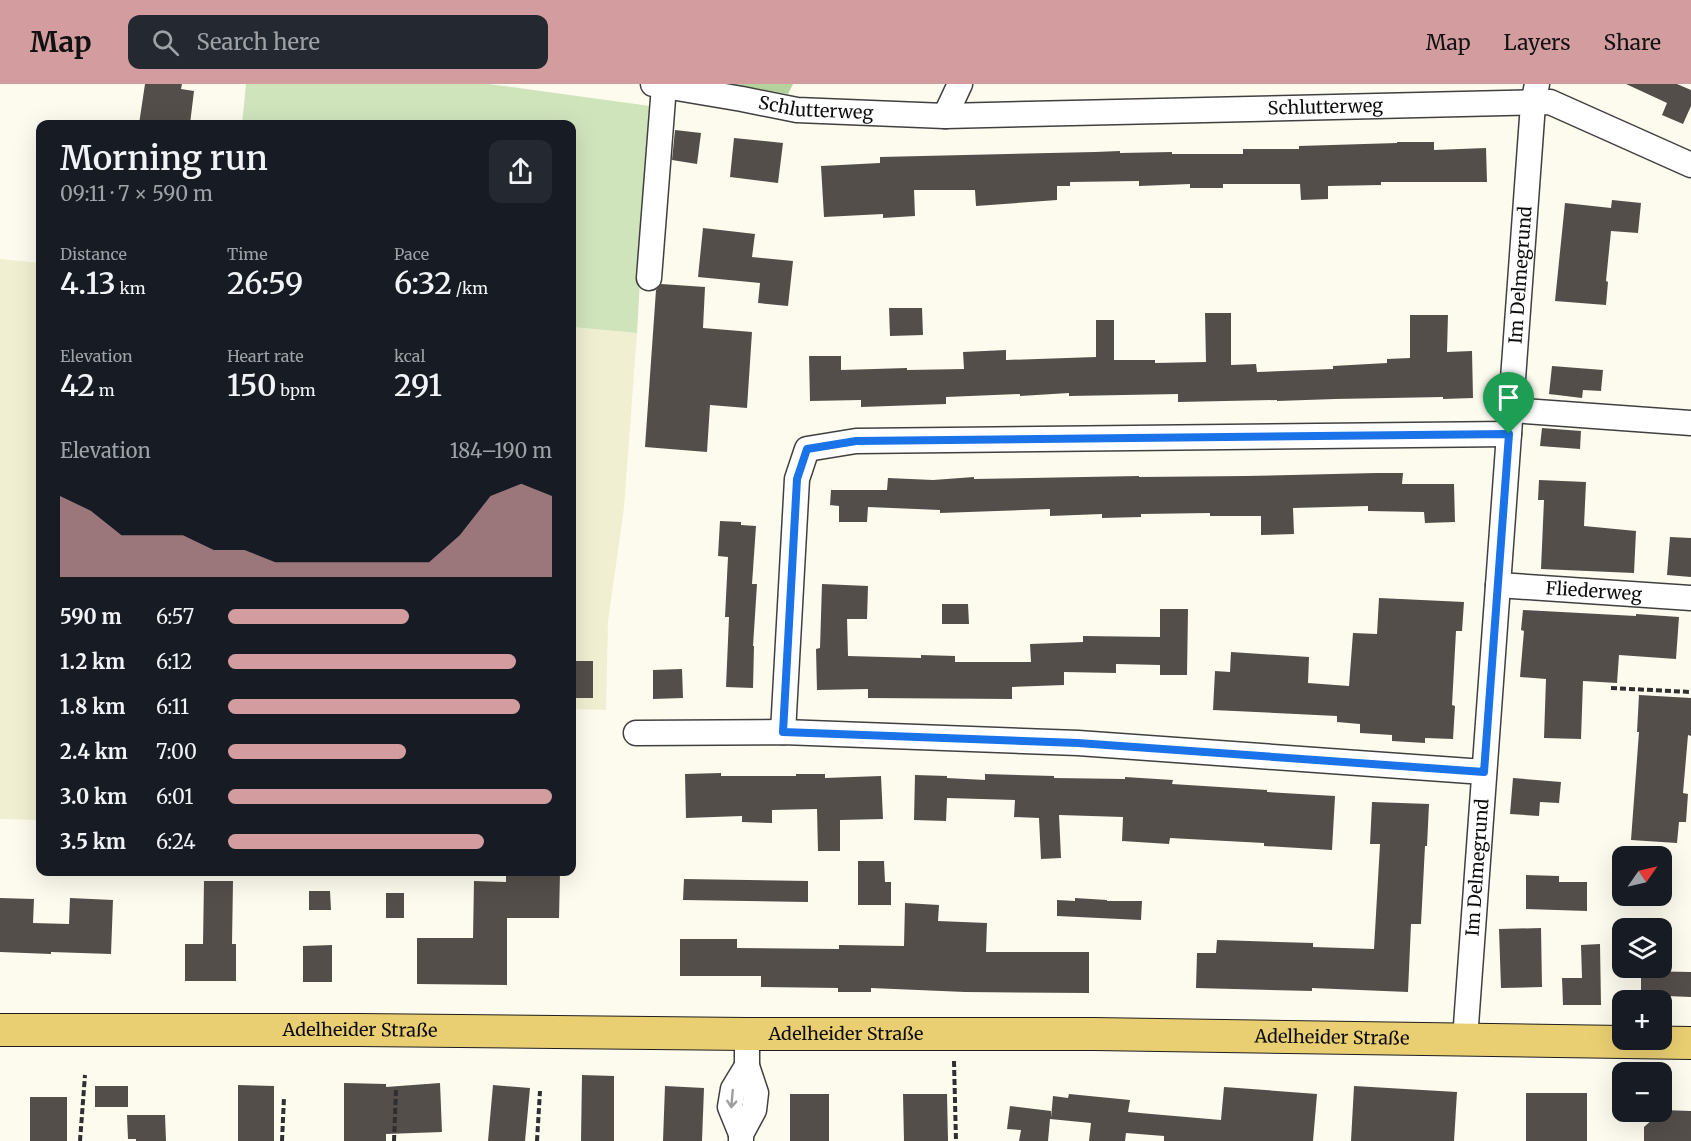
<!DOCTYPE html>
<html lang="en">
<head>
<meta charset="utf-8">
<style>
	:root { --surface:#171b24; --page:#242831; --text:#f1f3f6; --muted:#9ea1a6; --accent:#d39da0 }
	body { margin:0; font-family:Merriweather,serif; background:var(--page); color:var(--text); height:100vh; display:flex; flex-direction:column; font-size:22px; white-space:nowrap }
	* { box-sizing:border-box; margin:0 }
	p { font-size:20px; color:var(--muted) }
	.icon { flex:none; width:33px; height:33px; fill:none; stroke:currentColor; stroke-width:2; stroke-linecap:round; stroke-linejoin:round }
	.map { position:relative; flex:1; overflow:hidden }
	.drawer { position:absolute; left:36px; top:36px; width:540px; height:756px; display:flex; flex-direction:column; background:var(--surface); border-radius:12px; box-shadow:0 6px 24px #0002 }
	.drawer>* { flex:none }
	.needle { width:39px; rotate:56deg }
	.tools { position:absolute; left:1612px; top:762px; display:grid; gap:12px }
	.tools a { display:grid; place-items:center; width:60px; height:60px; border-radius:12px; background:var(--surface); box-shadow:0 6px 24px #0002; font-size:30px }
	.pin { position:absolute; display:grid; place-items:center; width:51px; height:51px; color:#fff; margin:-62px -26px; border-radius:50% 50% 50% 0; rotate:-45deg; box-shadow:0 0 6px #0007 }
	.pin .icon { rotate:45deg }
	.round { display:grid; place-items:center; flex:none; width:63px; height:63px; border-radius:12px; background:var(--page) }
	.summary { display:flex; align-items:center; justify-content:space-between; height:102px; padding:0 24px }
	h1 { font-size:33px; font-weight:600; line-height:45px }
	.metrics { display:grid; grid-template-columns:repeat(3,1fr); gap:9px; height:102px; padding:6px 24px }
	.metrics div { display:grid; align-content:center }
	.metrics b { font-size:30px; font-weight:600 }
	.metrics small { font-size:16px; font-weight:400 }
	.metrics p { font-size:16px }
	.chart { height:168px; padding:12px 24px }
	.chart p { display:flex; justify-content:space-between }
	.chart svg { width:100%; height:108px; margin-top:6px; fill:var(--accent); opacity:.7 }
	ul { padding:0 24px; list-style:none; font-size:20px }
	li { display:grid; grid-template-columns:96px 72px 1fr; align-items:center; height:45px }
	li i { height:15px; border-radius:8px; background:var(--accent) }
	header { display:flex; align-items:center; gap:36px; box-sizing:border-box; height:84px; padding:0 30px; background:var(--accent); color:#111 }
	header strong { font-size:28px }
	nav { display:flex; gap:33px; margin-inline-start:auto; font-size:21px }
	.search { width:420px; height:54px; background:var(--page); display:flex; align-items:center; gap:15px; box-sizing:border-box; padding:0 21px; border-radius:12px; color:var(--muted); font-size:22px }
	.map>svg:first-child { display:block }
	.farmland { fill:#f1efd1 }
	.green { fill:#d0e4bc }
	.forest { fill:#b4d39c }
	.building { fill:#544e4a }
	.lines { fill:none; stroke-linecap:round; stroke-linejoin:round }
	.minor-casing { stroke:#404040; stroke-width:27 }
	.major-casing { stroke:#1e1e1e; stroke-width:34 }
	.path { stroke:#2f2f2f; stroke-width:4; stroke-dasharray:6 3; stroke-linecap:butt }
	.minor { stroke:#fff; stroke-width:24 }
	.major { stroke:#eacf72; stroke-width:32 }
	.oneway { stroke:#9e9e9e }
	.route-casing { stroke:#fff; stroke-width:12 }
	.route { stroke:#1a73e8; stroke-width:8 }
	.labels { text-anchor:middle; stroke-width:6; stroke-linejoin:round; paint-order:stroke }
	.street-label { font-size:18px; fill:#0d0d0d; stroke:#fff }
</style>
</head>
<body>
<header>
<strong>Map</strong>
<div class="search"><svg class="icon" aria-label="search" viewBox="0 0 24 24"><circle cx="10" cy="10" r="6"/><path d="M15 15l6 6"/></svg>Search here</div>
<nav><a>Map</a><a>Layers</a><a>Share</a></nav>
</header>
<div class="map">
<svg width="1691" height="1057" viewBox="0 0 1691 1057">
	<rect width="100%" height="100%" fill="#fdfbee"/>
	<g class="farmland">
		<polygon points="0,175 40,179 40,736 0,735"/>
		<polygon points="572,243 637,249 624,424 608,537 606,626 572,625"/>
	</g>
	<polygon class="green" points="246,0 489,0 650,22 637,249 572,243 572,40 242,40"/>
	<polygon class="forest" points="731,0 793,0 788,10"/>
	<g class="building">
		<polygon points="145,0 182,0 181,5 194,7 190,40 139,40"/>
		<polygon points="1626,0 1677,0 1691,6 1691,22 1683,40 1662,31 1667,19"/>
		<polygon points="675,46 701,49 697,80 672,76"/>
		<polygon points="734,54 783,59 778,99 730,93"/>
		<polygon points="1397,58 1434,58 1434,66 1486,64 1487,98 1381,98 1381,101 1328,102 1328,115 1301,116 1300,100 1223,100 1223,104 1190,104 1190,100 1139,102 1139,97 1070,98 1070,102 1057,102 1057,116 976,122 975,106 914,106 915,132 883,134 883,130 824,133 821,82 880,79 880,73 1095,68 1120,67 1120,69 1172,68 1172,70 1243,70 1243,65 1299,65 1299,62 1397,59"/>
		<polygon points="1612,116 1641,119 1638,149 1611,147 1606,197 1608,198 1606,221 1555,217 1565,119 1611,124"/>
		<polygon points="703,144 755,150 752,173 793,177 788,222 758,219 760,199 698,193"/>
		<polygon points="661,200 705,203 703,244 752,248 747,324 710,321 707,368 645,363 656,206"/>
		<polygon points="889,224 922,224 923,251 890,252"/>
		<polygon points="1205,229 1231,229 1231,281 1256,280 1257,288 1333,285 1333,282 1387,279 1387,275 1410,274 1410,231 1448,231 1447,268 1472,267 1473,314 1443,315 1443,313 1335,315 1277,317 1277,316 1178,318 1178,310 1069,312 1069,309 1020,312 1020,310 946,313 946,320 861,323 861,316 810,317 809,272 841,272 841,286 907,284 907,286 964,285 963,268 1006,266 1006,276 1096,273 1096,236 1114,236 1114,276 1155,276 1155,279 1206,278"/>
		<polygon points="1552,282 1603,286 1601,307 1583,306 1582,314 1549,310"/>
		<polygon points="1542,344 1581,347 1580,365 1540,362"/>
		<polygon points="1376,389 1403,389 1402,400 1454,400 1455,438 1425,439 1424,428 1368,427 1368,422 1293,424 1294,450 1261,451 1261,432 1210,432 1210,429 1141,430 1141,433 1102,434 1102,430 1050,432 1050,425 940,429 940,426 868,423 867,438 839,438 839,422 830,421 831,406 887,406 888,394 933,396 974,393 974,395 1139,392 1139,393 1246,392"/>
		<polygon points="1539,396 1586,398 1584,442 1636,447 1634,489 1541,485 1544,416 1538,416"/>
		<polygon points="720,437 741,438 741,441 756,442 752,500 757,500 753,562 754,562 753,604 726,603 729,533 725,533 728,473 718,472"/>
		<polygon points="1670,453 1691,454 1691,493 1667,491"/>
		<polygon points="822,500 868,502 867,535 847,535 848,572 921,574 921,571 955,572 955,578 1031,578 1030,560 1083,558 1083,552 1160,553 1160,525 1188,525 1187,591 1160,591 1160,581 1116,580 1116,589 1064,588 1064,601 1012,603 1012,615 868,614 868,605 817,606 816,565 820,564"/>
		<polygon points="1379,514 1464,518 1462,547 1456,547 1452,621 1455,622 1453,655 1425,654 1425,659 1392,657 1392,651 1360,649 1360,640 1337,638 1337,632 1213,626 1215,587 1230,588 1231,568 1309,573 1308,599 1349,602 1353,549 1377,550"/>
		<polygon points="942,520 968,520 969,540 942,540"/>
		<polygon points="1523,526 1636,532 1636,530 1679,533 1676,575 1619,571 1617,599 1583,597 1581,655 1544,654 1546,595 1520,593 1524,547 1521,546"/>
		<rect x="572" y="577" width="21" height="37"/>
		<polygon points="682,585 683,614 653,615 653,586"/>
		<polygon points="1639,611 1691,614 1691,652 1688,651 1683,709 1688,710 1686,738 1679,738 1677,759 1631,756 1639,648 1637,648"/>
		<polygon points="721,689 721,692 796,692 796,690 825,690 825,694 881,692 883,735 840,736 840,767 818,767 817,725 772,726 772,739 742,738 742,732 686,734 685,690"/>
		<polygon points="985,690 1054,692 1054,694 1125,695 1125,693 1173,696 1172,700 1267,706 1267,708 1335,712 1332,766 1264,762 1264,759 1170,754 1169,760 1122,757 1123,733 1059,731 1061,774 1041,775 1039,734 1014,733 1015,716 947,714 946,737 914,736 915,691 947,692 947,694 985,696"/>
		<polygon points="1513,694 1561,698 1559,719 1540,718 1539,732 1510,730"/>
		<polygon points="1372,718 1429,720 1427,762 1425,762 1421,840 1411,840 1408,908 1312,904 1312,907 1196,904 1197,869 1216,869 1217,856 1313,859 1313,863 1374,865 1380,760 1370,760"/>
		<polygon points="858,777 884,777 885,798 891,798 891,821 858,821"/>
		<polygon points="506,788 560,788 559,834 507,834 507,901 417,900 417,854 473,854 474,797 506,798"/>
		<polygon points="1526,791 1559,792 1559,798 1587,798 1587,827 1526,825"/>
		<polygon points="684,795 808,797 808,818 683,816"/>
		<polygon points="204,797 233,797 232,860 236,860 236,897 185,897 185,860 203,860"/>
		<polygon points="309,807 330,807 331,826 309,826"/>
		<rect x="386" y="809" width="18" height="25"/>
		<polygon points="0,814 34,815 33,839 69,840 70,814 113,816 111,870 51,868 51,870 0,868"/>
		<polygon points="1075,814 1107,816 1107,817 1142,817 1141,836 1057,832 1057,816 1075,817"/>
		<polygon points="905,819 939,821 938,837 987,839 986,868 1089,868 1089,909 965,908 871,904 871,908 838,908 838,904 761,903 761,892 680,892 680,855 737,855 737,864 839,865 839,861 904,862"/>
		<polygon points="1541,844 1542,903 1501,904 1499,845"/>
		<polygon points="1600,860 1601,921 1563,921 1562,894 1582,894 1581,861"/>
		<polygon points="332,861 332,898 303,898 303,862"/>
		<polygon points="1641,887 1691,888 1691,913 1666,912 1666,916 1641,916"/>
		<polygon points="582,991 614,992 614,1057 581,1057"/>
		<polygon points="344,999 386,1000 386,1003 440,999 442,1048 386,1050 386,1057 344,1057"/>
		<polygon points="238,1001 274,1002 274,1057 238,1057"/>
		<polygon points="493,1001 530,1004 525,1057 488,1057"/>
		<rect x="95" y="1002" width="33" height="21"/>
		<polygon points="665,1002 704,1004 702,1057 663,1057"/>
		<polygon points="1354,1002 1457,1008 1454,1057 1351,1057"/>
		<polygon points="1224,1003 1317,1010 1313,1057 1164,1057 1164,1052 1126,1049 1125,1057 1089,1057 1091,1039 1050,1035 1048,1057 1019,1057 1021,1046 1007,1045 1010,1022 1051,1027 1051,1034 1053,1012 1068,1014 1069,1010 1130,1016 1128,1028 1221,1036"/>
		<rect x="1526" y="1009" width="61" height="48"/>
		<rect x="790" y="1010" width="39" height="47"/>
		<polygon points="903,1010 947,1010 948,1057 904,1057"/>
		<rect x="30" y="1013" width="37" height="44"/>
		<polygon points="1663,1026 1691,1027 1691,1057 1644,1057 1644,1043"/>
		<polygon points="127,1031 165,1031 166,1057 136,1057 136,1055 128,1055"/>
	</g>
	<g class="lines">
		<g class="minor-casing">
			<g id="minor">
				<path id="s1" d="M 653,0 L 742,15 L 797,26 L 945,32 L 1550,18 L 1691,81"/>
				<polyline points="945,32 960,0"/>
				<polyline points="649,194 664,2"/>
				<polyline points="1511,326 1691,339"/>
				<path id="s2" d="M 1498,501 L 1691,514"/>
				<polyline points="783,648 797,395 807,365 856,357 1509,350"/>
				<polyline points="636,649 783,648 1078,659 1484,688"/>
				<path id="s3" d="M 1465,955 L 1533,20 L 1537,0"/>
				<polyline points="741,1050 730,1023 733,1005 747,982"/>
				<polyline points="741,1057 741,1050 754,1026 756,1009 747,982 747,950"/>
			</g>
		</g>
		<g class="major-casing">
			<g id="major">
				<path id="s4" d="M 0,946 L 359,946 L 747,950 L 1094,950 L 1691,959"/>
			</g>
		</g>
		<g class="path">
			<polyline points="1611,604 1691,608"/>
			<polyline points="954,977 956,1057"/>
			<polyline points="80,1057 85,991"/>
			<polyline points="282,1057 284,1013"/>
			<polyline points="394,1057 396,1006"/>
			<polyline points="537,1057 540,1007"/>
		</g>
		<use href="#minor" class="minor"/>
		<use href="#major" class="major"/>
	</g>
	<defs><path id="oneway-shaft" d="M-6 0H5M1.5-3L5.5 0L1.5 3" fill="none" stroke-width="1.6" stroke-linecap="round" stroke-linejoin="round" transform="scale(1.5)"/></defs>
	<use class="oneway" href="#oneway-shaft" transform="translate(732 1015) rotate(95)"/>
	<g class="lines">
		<g class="route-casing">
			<polygon id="route" points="1509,350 1484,688 1078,659 783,648 797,395 807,365 856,357"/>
		</g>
		<use href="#route" class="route"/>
	</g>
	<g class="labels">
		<g class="street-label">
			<text dy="6" stroke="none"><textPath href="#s1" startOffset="165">Schlutterweg</textPath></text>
			<text dy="6" stroke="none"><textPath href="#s1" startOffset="675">Schlutterweg</textPath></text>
			<text dy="6" stroke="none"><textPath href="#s3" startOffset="766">Im Delmegrund</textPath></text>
			<text dy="6" stroke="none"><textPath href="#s2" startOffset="96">Fliederweg</textPath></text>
			<text dy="6" stroke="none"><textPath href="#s3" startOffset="172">Im Delmegrund</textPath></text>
			<text dy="6" stroke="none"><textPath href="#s4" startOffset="360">Adelheider Straße</textPath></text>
			<text dy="6" stroke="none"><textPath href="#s4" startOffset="846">Adelheider Straße</textPath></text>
			<text dy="6" stroke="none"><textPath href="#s4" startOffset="1332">Adelheider Straße</textPath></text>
		</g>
	</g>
</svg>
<div class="tools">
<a><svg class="needle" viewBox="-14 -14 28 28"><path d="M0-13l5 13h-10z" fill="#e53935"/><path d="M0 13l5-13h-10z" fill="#9ea1a6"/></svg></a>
<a><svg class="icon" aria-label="layers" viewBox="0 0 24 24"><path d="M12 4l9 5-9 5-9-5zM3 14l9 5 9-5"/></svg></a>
<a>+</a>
<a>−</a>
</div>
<div class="pin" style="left:1509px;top:350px;background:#1e9e55"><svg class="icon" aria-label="arrive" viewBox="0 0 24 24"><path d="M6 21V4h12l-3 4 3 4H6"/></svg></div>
<section class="drawer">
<div class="summary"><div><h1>Morning run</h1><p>09:11 · 7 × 590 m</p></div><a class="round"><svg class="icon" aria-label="share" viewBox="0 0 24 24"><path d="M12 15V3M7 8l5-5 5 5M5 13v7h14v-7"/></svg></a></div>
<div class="metrics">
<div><p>Distance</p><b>4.13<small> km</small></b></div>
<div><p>Time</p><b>26:59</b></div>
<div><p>Pace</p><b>6:32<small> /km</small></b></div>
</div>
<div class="metrics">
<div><p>Elevation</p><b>42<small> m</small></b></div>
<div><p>Heart rate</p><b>150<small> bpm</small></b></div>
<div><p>kcal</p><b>291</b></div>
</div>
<div class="chart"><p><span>Elevation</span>184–190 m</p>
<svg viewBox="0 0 160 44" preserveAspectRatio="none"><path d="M0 44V11L10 17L20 27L30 27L40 27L50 33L60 33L70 38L80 38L90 38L100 38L110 38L120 38L130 27L140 11L150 6L160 11V44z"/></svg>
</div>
<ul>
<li><b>590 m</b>6:57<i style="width:56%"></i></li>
<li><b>1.2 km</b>6:12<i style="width:89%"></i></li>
<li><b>1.8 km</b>6:11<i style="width:90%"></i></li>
<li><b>2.4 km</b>7:00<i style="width:55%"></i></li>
<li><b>3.0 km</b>6:01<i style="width:100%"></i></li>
<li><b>3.5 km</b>6:24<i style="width:79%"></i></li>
</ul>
</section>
</div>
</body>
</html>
